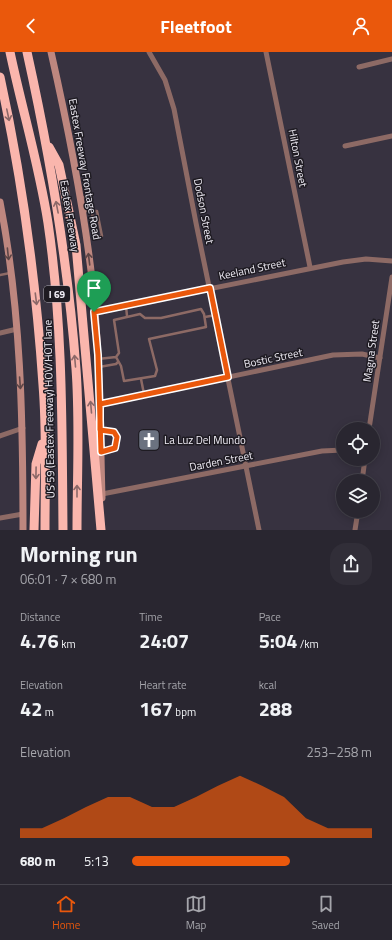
<!DOCTYPE html>
<html lang="en">
<head>
<meta charset="utf-8">
<style>
	:root { --surface:#292630; --page:#312e38; --text:#f1f3f6; --muted:#a5a5ab; --line:#45434c; --accent:#ea580c }
	body { margin:0; font-family:"Titillium Web",sans-serif; background:var(--page); color:var(--text); height:100vh; display:flex; flex-direction:column; font-size:15px; white-space:nowrap }
	* { box-sizing:border-box; margin:0 }
	p { font-size:13px; color:var(--muted) }
	.icon { flex:none; width:22px; height:22px; fill:none; stroke:currentColor; stroke-width:2; stroke-linecap:round; stroke-linejoin:round }
	.map { position:relative; height:478px; overflow:hidden }
	.side { display:flex; flex-direction:column; background:var(--surface); flex:1 }
	.side>* { flex:none }
	.buttons { position:absolute; left:336px; top:370px; display:grid; gap:8px }
	.buttons a { display:grid; place-items:center; width:44px; height:44px; border-radius:50%; background:var(--surface); box-shadow:0 2px 10px #0003,0 0 0 1px var(--line); font-size:20px }
	.pin { position:absolute; display:grid; place-items:center; width:34px; height:34px; color:#fff; margin:-41px -17px; border-radius:50% 50% 50% 0; rotate:-45deg; box-shadow:0 0 4px #0007 }
	.pin .icon { rotate:45deg }
	.round { display:grid; place-items:center; flex:none; width:42px; height:42px; border-radius:16px; background:var(--page) }
	.head { display:flex; align-items:center; justify-content:space-between; height:68px; padding:0 20px }
	h1 { font-size:22px; font-weight:700; line-height:30px }
	.metrics { display:grid; grid-template-columns:repeat(3,1fr); gap:6px; height:68px; padding:4px 20px }
	.metrics div { display:grid; align-content:center }
	.metrics b { font-size:20px; font-weight:700 }
	.metrics small { font-size:11px; font-weight:400 }
	.metrics p { font-size:11px }
	.chart { height:112px; padding:8px 20px }
	.chart p { display:flex; justify-content:space-between }
	.chart svg { width:100%; height:72px; margin-top:4px; fill:var(--accent); opacity:.7 }
	ul { padding:0 20px; list-style:none; font-size:13px }
	li { display:grid; grid-template-columns:64px 48px 1fr; align-items:center; height:30px }
	li i { height:10px; border-radius:5px; background:var(--accent) }
	header { display:flex; justify-content:space-between; align-items:center; height:52px; padding:0 20px; background:var(--accent); color:#fff; font-size:18px; font-weight:700 }
	.dock { display:flex; justify-content:space-around; align-items:center; height:56px; border-top:1px solid var(--line); background:var(--surface); font-size:11px; color:var(--muted) }
	.dock a { display:grid; justify-items:center; gap:2px }
	.dock .selected { color:var(--accent) }
	.map>svg:first-child { display:block }
	.lines { fill:none; stroke-linecap:round; stroke-linejoin:round }
	.lane { stroke:#8d6a65; stroke-width:2.5 }
	.street { stroke:#8d6a65; stroke-width:5 }
	.secondary { stroke:#be877f; stroke-width:7 }
	.highway { stroke:#fab6ad; stroke-width:9 }
	.oneway { stroke:#8c6868 }
	.oneway2 { stroke:#5e4647 }
	.route-casing { stroke:#fff; stroke-width:8 }
	.route { stroke:#ea580c; stroke-width:5 }
	.labels { text-anchor:middle; stroke-width:3; stroke-linejoin:round; paint-order:stroke }
	.shield { fill:#1e1b22; stroke:#b1aeb6; stroke-width:1 }
	.shield-label { font-size:10px; font-weight:bold; fill:#f0edf6 }
	.street-label { font-size:11px; fill:#f0edf6; stroke:#1e1b22 }
	.poi-label { font-size:11px; fill:#f0edf6; stroke:#1e1b22; text-anchor:start }
</style>
</head>
<body>
<header><svg class="icon" aria-label="back" viewBox="0 0 24 24"><path d="M15 5l-7 7 7 7"/></svg>Fleetfoot<svg class="icon" aria-label="person" viewBox="0 0 24 24"><circle cx="12" cy="8" r="4"/><path d="M4 21q1-7 8-7t8 7"/></svg></header>
<div class="map">
<svg width="392" height="478" viewBox="0 0 392 478">
	<rect width="100%" height="100%" fill="#373240"/>
	<g class="lines">
		<g class="lane">
			<polyline points="81,146 90,144 95,185 102,184 97,159 83,159"/>
			<polyline points="0,223 10,221"/>
			<polyline points="126,254 127,264"/>
			<polyline points="205,265 216,263"/>
			<polyline points="98,307 116,305 119,301 114,268 140,262 145,266 161,266 201,257 204,262 206,275 149,287 157,318 155,324 124,329 121,314 116,305"/>
			<polyline points="99,315 116,312 118,310"/>
			<polyline points="141,327 144,342"/>
			<polyline points="101,378 114,380 117,385 115,396 102,400"/>
		</g>
		<g class="street">
			<polyline points="149,0 165,28 174,57 196,171 259,478"/>
			<polyline points="266,0 310,215"/>
			<polyline points="359,15 392,7"/>
			<polyline points="345,94 392,84"/>
			<polyline points="94,260 343,210 366,207 392,209"/>
			<polyline points="0,281 17,277"/>
			<polyline points="100,352 333,303 362,302 380,306"/>
			<polyline points="369,377 392,225"/>
			<polyline points="0,384 23,376"/>
			<polyline points="362,429 365,407"/>
			<polyline points="102,442 322,399 343,398"/>
			<polyline points="0,466 23,462"/>
			<polyline points="355,478 358,459"/>
		</g>
		<g class="secondary">
			<path d="M 51,0 C 68,75 83,150 92,227 C 100,300 100,373 102,446"/>
			<path d="M 0,150 C 21,257 23,368 23,478"/>
		</g>
		<g class="highway">
			<path d="M 10,0 C 22,57 39,113 48,171 C 63,273 62,375 63,478"/>
			<path d="M 27,0 C 50,104 68,210 76,317 C 80,370 77,425 77,478"/>
			<path d="M 0,25 C 22,126 36,229 43,333 C 47,381 45,430 45,478"/>
			<polyline points="49,95 59,113 76,193 101,478"/>
			<polyline points="34,478 36,412 42,392"/>
		</g>
	</g>
	<defs><path id="oneway-shaft" d="M-6 0H5M1.5-3L5.5 0L1.5 3" fill="none" stroke-width="1.6" stroke-linecap="round" stroke-linejoin="round"/></defs>
	<g class="oneway">
		<use href="#oneway-shaft" transform="translate(8 63) rotate(78)"/>
		<use href="#oneway-shaft" transform="translate(57 155) rotate(-101)"/>
		<use href="#oneway-shaft" transform="translate(36 247) rotate(83)"/>
		<use href="#oneway-shaft" transform="translate(75 309) rotate(-95)"/>
		<use href="#oneway-shaft" transform="translate(91 355) rotate(-95)"/>
		<use href="#oneway-shaft" transform="translate(36 421) rotate(91)"/>
		<use href="#oneway-shaft" transform="translate(77 439) rotate(-90)"/>
	</g>
	<g class="oneway2">
		<use href="#oneway-shaft" transform="translate(8 202) rotate(84)"/>
		<use href="#oneway-shaft" transform="translate(89 207) rotate(-97)"/>
		<use href="#oneway-shaft" transform="translate(20 331) rotate(86)"/>
	</g>
	<g class="lines">
		<g class="route-casing">
			<polyline id="route" points="94,260 98,303 101,400 115,396 117,385 114,380 100,378 100,352 228,325 210,236 94,260"/>
		</g>
		<use href="#route" class="route"/>
	</g>
	<defs>
		<g id="church-square" transform="scale(1.15)"><rect x="-9" y="-9" width="18" height="18" rx="4" fill="#6b7280" stroke="#1e1b22"/><path d="M-1.2-6h2.4v3.5h3.3v2.4h-3.3V6h-2.4V-.1h-3.3v-2.4h3.3Z" fill="#fff"/></g>
	</defs>
	<g fill-rule="evenodd">
		<use href="#church-square" x="149" y="388"/>
	</g>
	<g class="labels">
		<rect class="shield" x="44" y="234" width="26" height="16" rx="3"/>
		<g class="shield-label">
			<text x="57" y="246">I 69</text>
		</g>
		<g class="street-label">
			<text transform="translate(298 106) rotate(79)" y="4">Hilton Street</text>
			<text transform="translate(85 117) rotate(80)" y="4">Eastex Freeway Frontage Road</text>
			<text transform="translate(204 159) rotate(79)" y="4">Dodson Street</text>
			<text transform="translate(70 164) rotate(81)" y="4">Eastex Freeway</text>
			<text transform="translate(252 217) rotate(-12)" y="4">Keeland Street</text>
			<text transform="translate(371 299) rotate(-82)" y="4">Magna Street</text>
			<text transform="translate(273 306) rotate(-12)" y="4">Bostic Street</text>
			<text transform="translate(49 357) rotate(-91)" y="4">US 59 (Eastex Freeway) HOV/HOT lane</text>
			<text transform="translate(221 409) rotate(-11)" y="4">Darden Street</text>
		</g>
		<g class="poi-label">
			<text x="164" y="392">La Luz Del Mundo</text>
		</g>
	</g>
</svg>
<div class="buttons">
<a><svg class="icon" aria-label="locate" viewBox="0 0 24 24"><circle cx="12" cy="12" r="6"/><path d="M12 2v4M12 18v4M2 12h4M18 12h4"/></svg></a>
<a><svg class="icon" aria-label="layers" viewBox="0 0 24 24"><path d="M12 4l9 5-9 5-9-5zM3 14l9 5 9-5"/></svg></a>
</div>
<div class="pin" style="left:94px;top:260px;background:#1e9e55"><svg class="icon" aria-label="arrive" viewBox="0 0 24 24"><path d="M6 21V4h12l-3 4 3 4H6"/></svg></div>
</div>
<section class="side">
<div class="head"><div><h1>Morning run</h1><p>06:01 · 7 × 680 m</p></div><a class="round"><svg class="icon" aria-label="share" viewBox="0 0 24 24"><path d="M12 15V3M7 8l5-5 5 5M5 13v7h14v-7"/></svg></a></div>
<div class="metrics">
<div><p>Distance</p><b>4.76<small> km</small></b></div>
<div><p>Time</p><b>24:07</b></div>
<div><p>Pace</p><b>5:04<small> /km</small></b></div>
</div>
<div class="metrics">
<div><p>Elevation</p><b>42<small> m</small></b></div>
<div><p>Heart rate</p><b>167<small> bpm</small></b></div>
<div><p>kcal</p><b>288</b></div>
</div>
<div class="chart"><p><span>Elevation</span>253–258 m</p>
<svg viewBox="0 0 160 44" preserveAspectRatio="none"><path d="M0 44V38L10 38L20 32L30 25L40 19L50 19L60 25L70 25L80 19L90 12L100 6L110 12L120 19L130 32L140 38L150 38L160 38V44z"/></svg>
</div>
<ul>
<li><b>680 m</b>5:13<i style="width:66%"></i></li>
</ul>
</section>
<nav class="dock">
<a class="selected"><svg class="icon" aria-label="home" viewBox="0 0 24 24"><path d="M3 11l9-7 9 7M6 9v11h12V9"/></svg>Home</a>
<a><svg class="icon" aria-label="map" viewBox="0 0 24 24"><path d="M3 6l6-2 6 2 6-2v14l-6 2-6-2-6 2zM9 4v14M15 6v14"/></svg>Map</a>
<a><svg class="icon" aria-label="saved" viewBox="0 0 24 24"><path d="M7 4h10v16l-5-4-5 4z"/></svg>Saved</a>
</nav>
</body>
</html>
